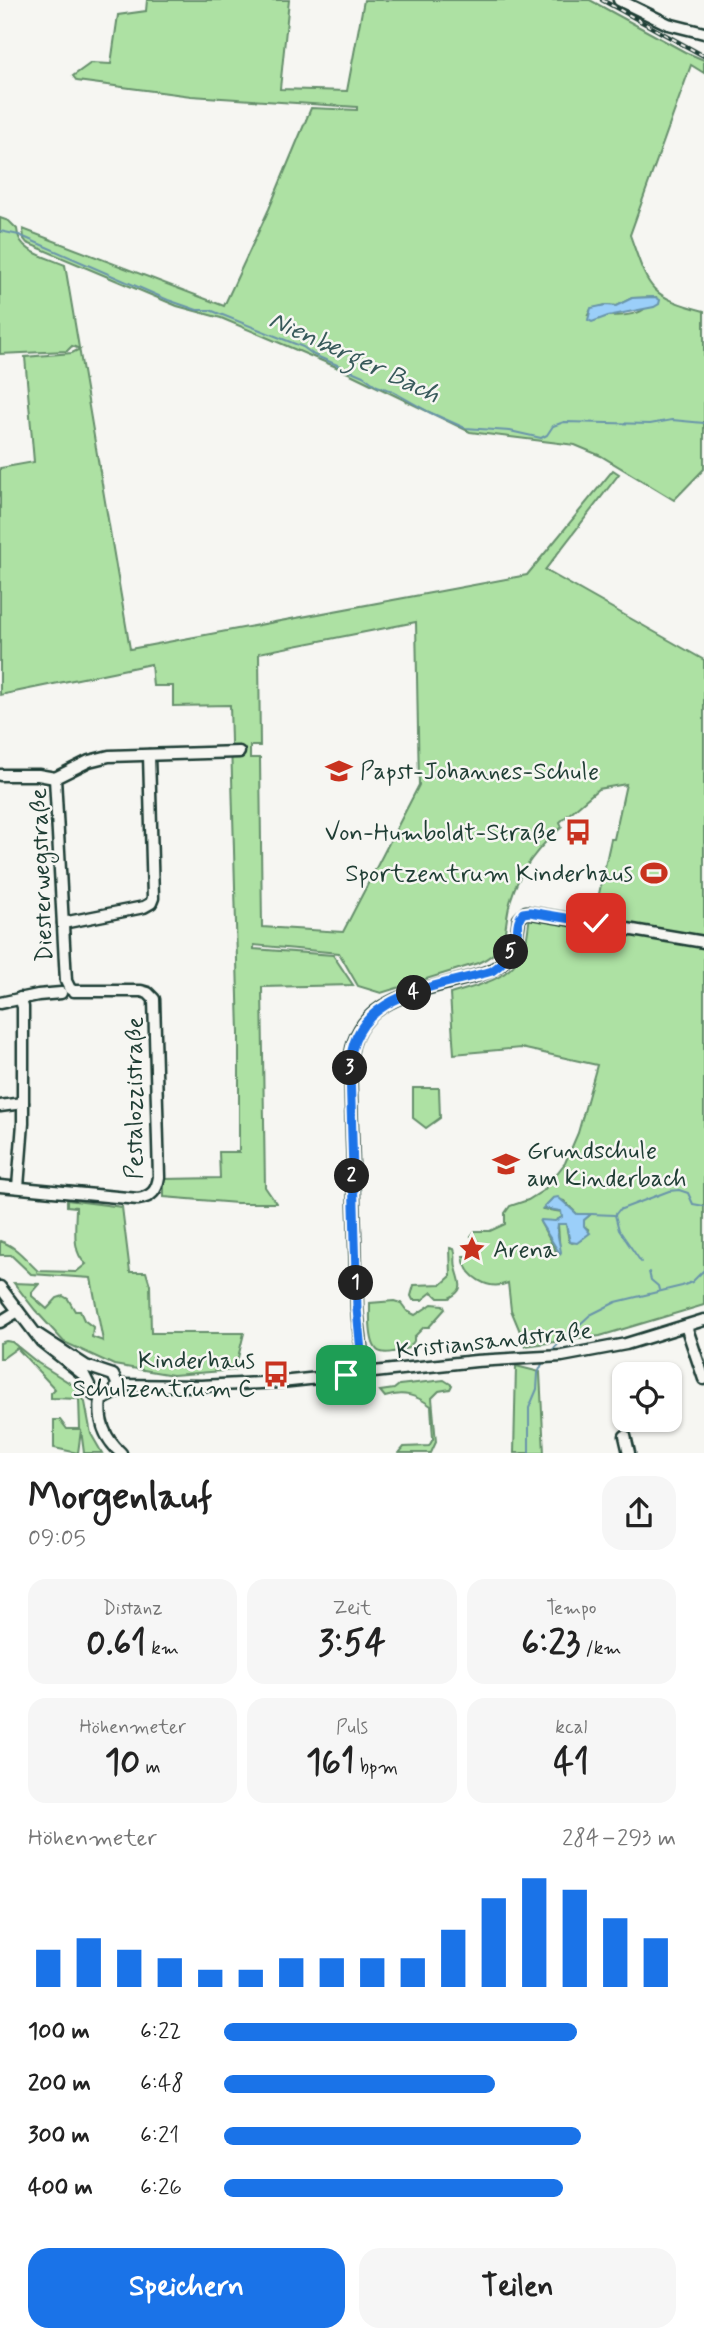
<!DOCTYPE html>
<html lang="de">
<head>
<meta charset="utf-8">
<style>
	:root { --surface:#fff; --page:#f6f6f6; --text:#222; --muted:#767676; --accent:#1a73e8 }
	body { margin:0; font-family:Mynerve,sans-serif; background:var(--page); color:var(--text); height:100vh; display:flex; flex-direction:column; font-size:26px; white-space:nowrap }
	* { box-sizing:border-box; margin:0 }
	p { font-size:23px; color:var(--muted) }
	.icon { flex:none; width:38px; height:38px; fill:none; stroke:currentColor; stroke-width:2; stroke-linecap:round; stroke-linejoin:round }
	.map { position:relative; height:1453px; overflow:hidden }
	.details { display:flex; flex-direction:column; background:var(--surface); flex:1 }
	.details>* { flex:none }
	.fabs { position:absolute; left:612px; top:1362px; display:grid; gap:14px }
	.fabs a { display:grid; place-items:center; width:70px; height:70px; border-radius:14px; background:var(--surface); box-shadow:0 2px 5px #0004; font-size:35px }
	.pin { position:absolute; display:grid; place-items:center; width:60px; height:60px; color:#fff; margin:-30px; border-radius:14px; box-shadow:0 4px 10px #0006 }
	.km { position:absolute; width:35px; height:35px; margin:-18px; border-radius:50%; background:#222; color:#fff; font-size:19px; line-height:35px; text-align:center }
	.round { display:grid; place-items:center; flex:none; width:74px; height:74px; border-radius:21px; background:var(--page) }
	.head { display:flex; align-items:center; justify-content:space-between; height:119px; padding:0 28px }
	h1 { font-size:38px; font-weight:700; line-height:52px }
	.stats { display:grid; grid-template-columns:repeat(3,1fr); gap:10px; height:119px; padding:7px 28px }
	.stats div { display:grid; align-content:center; border-radius:18px; background:var(--page); text-align:center }
	.stats b { font-size:35px; font-weight:700 }
	.stats small { font-size:19px; font-weight:400 }
	.stats p { font-size:19px }
	.chart { height:196px; padding:14px 28px }
	.chart p { display:flex; justify-content:space-between }
	.chart svg { width:100%; height:126px; margin-top:7px; stroke:var(--accent); stroke-width:6 }
	.button { display:flex; gap:14px; margin-top:auto; padding:14px 28px }
	.button a { flex:1; height:80px; border-radius:21px; background:var(--accent); color:#fff; font-size:28px; font-weight:700; line-height:80px; text-align:center }
	.button a+a { background:var(--page); color:var(--text) }
	ul { padding:0 28px; list-style:none; font-size:23px }
	li { display:grid; grid-template-columns:112px 84px 1fr; align-items:center; height:52px }
	li i { height:18px; border-radius:9px; background:var(--accent) }
	.map>svg:first-child { display:block }
	.green { fill:#ade1a3; stroke:#668f6c; stroke-width:2; fill-rule:evenodd }
	.water { fill:#9bcff9; stroke:#6995aa; stroke-width:2 }
	.lines { fill:none; stroke-linecap:round; stroke-linejoin:round }
	.stream { stroke:#6995aa; stroke-width:2 }
	.minor-casing { stroke:#1f3d34; stroke-width:15 }
	.minor { stroke:#f6f6f2; stroke-width:10 }
	.rail-casing { stroke:#1f3d34; stroke-width:4.5 }
	.rail { stroke:#f6f6f2; stroke-width:2; stroke-dasharray:5; stroke-linecap:butt }
	.route-casing { stroke:#fff; stroke-width:14 }
	.route { stroke:#1a73e8; stroke-width:9 }
	.labels { text-anchor:middle; stroke-width:5; stroke-linejoin:round; paint-order:stroke }
	.poi-label { font-size:24px; fill:#1f3d34; stroke:#f6f6f2; text-anchor:start }
	.street-label { font-size:24px; fill:#1f3d34; stroke:#f6f6f2 }
	.water-label { font-size:26px; font-style:italic; fill:#385a5b; stroke:#f6f6f2 }
</style>
</head>
<body>
<div class="map">
<svg width="704" height="1453" viewBox="0 0 704 1453">
	<rect width="100%" height="100%" fill="#f6f6f2"/>
	<filter id="ink" filterUnits="userSpaceOnUse"><feTurbulence type="fractalNoise" baseFrequency=".0143" numOctaves="2"/><feDisplacementMap in="SourceGraphic" scale="14" xChannelSelector="R" yChannelSelector="G"/><feConvolveMatrix kernelMatrix="1 2 1 2 8 2 1 2 1" color-interpolation-filters="sRGB"/></filter>
	<g filter="url(#ink)">
		<g class="green">
			<path d="M 147,0 L 289,0 L 280,89 L 347,91 L 364,0 L 590,0 L 685,52 L 704,60 L 704,73 L 691,65 L 630,235 C 649,288 647,296 704,311 L 704,469 L 674,500 L 601,456 L 575,445 L 470,432 L 334,366 L 221,318 L 177,306 L 27,243 L 24,239 L 23,229 L 224,306 L 269,209 L 311,108 L 357,110 L 357,107 L 191,96 L 77,81 L 73,76 L 91,63 L 111,64 L 118,15 L 146,11 ZM 655,297 C 651,301 647,307 643,310 C 631,318 602,316 588,315 L 591,309 L 606,305 L 616,306 L 632,298 Z"/>
			<path d="M 0,218 L 9,221 L 17,229 C 18,252 47,257 65,265 L 130,649 L 527,575 L 613,470 L 619,474 L 545,570 L 704,660 L 704,1305 L 600,1336 L 526,1346 L 511,1310 L 508,1283 C 488,1291 465,1277 463,1256 L 477,1256 L 481,1253 L 482,1245 L 471,1236 L 475,1231 L 490,1231 L 505,1224 L 505,1213 L 510,1206 L 528,1200 L 544,1190 L 565,1163 L 578,1133 L 597,1065 L 521,1048 L 454,1054 L 450,994 C 480,985 515,979 525,945 C 528,936 528,926 530,917 L 592,926 L 611,839 L 614,839 L 626,784 L 598,789 L 560,822 L 562,827 C 540,845 519,871 511,899 C 502,927 512,949 478,963 L 381,993 L 358,986 L 339,953 L 254,945 L 254,949 L 333,955 L 353,985 L 262,987 L 265,1187 L 276,1203 L 237,1203 L 164,1197 L 164,1179 L 220,1178 L 219,1152 L 239,1152 L 239,1033 L 230,705 L 173,706 L 173,686 L 153,686 L 151,664 L 0,695 L 0,468 L 34,462 L 25,357 L 72,353 L 80,349 L 72,346 L 67,351 L 0,354 ZM 416,622 L 419,785 L 343,932 L 262,927 L 260,758 L 250,758 L 250,746 L 260,746 L 259,653 ZM 553,1198 L 564,1201 L 577,1214 L 591,1214 L 584,1220 L 584,1226 L 589,1230 L 581,1240 L 572,1243 L 569,1241 L 566,1224 L 558,1224 L 560,1254 L 557,1253 L 540,1222 L 555,1221 L 562,1217 L 562,1212 L 543,1209 Z"/>
			<polygon points="413,1088 439,1088 440,1118 426,1128 413,1118"/>
			<path d="M 67,1200 L 122,1207 L 130,1272 L 146,1272 L 150,1285 L 151,1333 L 244,1333 L 235,1370 L 173,1375 L 114,1365 L 64,1342 L 35,1310 L 14,1283 L 39,1284 L 32,1292 L 32,1296 L 47,1309 L 57,1298 L 63,1296 L 68,1299 L 75,1311 L 80,1311 L 84,1320 L 93,1327 L 92,1337 L 103,1341 L 91,1278 L 31,1274 L 11,1255 L 0,1255 L 0,1241 C 16,1246 26,1260 38,1271 L 76,1272 L 86,1264 C 71,1253 76,1224 76,1207 L 67,1206 Z"/>
			<path d="M 450,1248 L 454,1249 C 457,1256 454,1260 456,1267 C 459,1282 467,1289 449,1298 L 438,1298 L 432,1292 L 422,1300 L 413,1300 L 411,1296 L 414,1285 L 442,1284 L 451,1276 Z"/>
			<path d="M 394,1301 L 401,1303 L 407,1311 L 415,1315 L 432,1304 L 443,1305 L 445,1309 L 429,1327 L 424,1327 L 414,1337 L 414,1341 L 409,1348 C 401,1349 390,1355 381,1352 C 368,1349 370,1315 370,1303 Z"/>
			<polygon points="6,1341 12,1342 38,1363 76,1387 85,1402 91,1434 102,1453 84,1453 81,1430 78,1453 54,1448 54,1420 60,1420 67,1429 80,1429 79,1399 51,1398 51,1393 55,1389 17,1348 3,1358 0,1358 0,1343"/>
			<polygon points="516,1366 540,1372 544,1453 514,1453"/>
			<path d="M 444,1380 L 452,1385 L 450,1389 L 439,1391 L 432,1398 L 436,1442 L 431,1453 L 399,1453 L 404,1447 L 429,1446 L 433,1439 L 431,1406 C 416,1395 403,1391 385,1397 L 380,1391 L 394,1389 L 399,1385 Z"/>
		</g>
		<g class="water">
			<polygon points="655,297 660,300 659,304 654,307 608,316 592,322 588,320 591,308 606,305 616,306 632,298"/>
			<polygon points="558,1197 577,1214 591,1214 584,1220 584,1226 590,1233 577,1243 570,1242 566,1224 558,1224 557,1231 561,1252 560,1254 540,1222 541,1220 555,1221 562,1217 561,1211 543,1208 553,1198"/>
		</g>
		<g class="lines">
			<g class="stream">
				<polyline points="0,231 19,235 168,300 197,310 210,310 303,347 314,355 363,376 377,386 390,390 429,412 465,428 510,431 541,438 547,435 553,426 564,422 650,424 672,420 704,423"/>
				<polyline points="591,1214 614,1215"/>
				<polyline points="641,1262 619,1230 615,1215 619,1210 669,1191 679,1190 688,1193 693,1204 704,1206"/>
				<polyline points="649,1272 651,1280 658,1286 659,1290"/>
				<polyline points="550,1352 590,1315 616,1302 682,1286 692,1282 704,1270"/>
				<polyline points="529,1453 529,1408 537,1389 538,1373 543,1362"/>
			</g>
			<g class="minor-casing">
				<g id="minor">
					<polyline points="619,0 668,24 704,33"/>
					<polyline points="0,775 38,775 55,778"/>
					<polyline points="63,923 144,907 151,903 153,898 149,755"/>
					<polyline points="0,1003 38,995 61,993"/>
					<polyline points="0,1106 23,1103"/>
					<path d="M 0,1186 L 138,1199 C 152,1197 157,1190 159,1177 L 154,999 L 148,993 L 141,991 L 74,991 L 70,989 L 66,981 L 55,778 L 89,761 L 109,756 L 239,752"/>
					<polyline points="18,1187 23,1123 23,1007 20,998"/>
					<polyline points="0,1287 41,1341 84,1375 94,1395 105,1398 115,1393 117,1383 113,1375 86,1366 37,1334"/>
					<polyline points="0,1322 18,1311"/>
					<polyline points="686,1326 704,1379"/>
					<path d="M 364,1373 L 357,1309 L 350,1063 C 354,998 418,992 467,978 C 483,974 499,970 509,955 C 517,944 517,932 519,919 L 526,912 L 704,942"/>
					<polyline points="117,1385 201,1386 281,1382 476,1361 562,1356 626,1344 704,1320"/>
					<path d="M 101,1398 C 98,1421 104,1438 121,1453"/>
					<polyline points="625,1436 629,1453"/>
				</g>
			</g>
			<use href="#minor" class="minor"/>
			<g class="rail-casing">
				<polyline id="rail" points="602,0 704,56"/>
			</g>
			<use href="#rail" class="rail"/>
		</g>
	</g>
	<g class="lines" filter="url(#ink)">
		<g class="route-casing">
			<path id="route" d="M 346,1375 L 363,1373 L 357,1309 L 350,1069 C 350,992 436,988 492,971 C 505,962 515,951 517,935 C 518,926 517,920 523,913 L 530,912 L 596,923"/>
		</g>
		<use href="#route" class="route"/>
	</g>
	<defs>
		<g id="school-bare" transform="scale(2.1)"><path d="M0-5L7-2L0 1L-7-2ZM-4 1L0 2.5L4 1V4Q0 6-4 4Z" fill="#c8321e" stroke="#f6f6f2" stroke-width="2.5" paint-order="stroke"/></g>
		<g id="bus-bare" transform="scale(2.1)"><path d="M-5-6H5V4H4V6H2V4H-2V6H-4V4H-5ZM-3.5-4V0h7V-4ZM-3.5 1.2v1.5H-2V1.2ZM2 1.2v1.5H3.5V1.2Z" fill="#c8321e" stroke="#f6f6f2" stroke-width="2.5" paint-order="stroke"/></g>
		<g id="stadium-bare" transform="scale(2.1)"><path d="M0-5a6.5 5 0 1 0 0 10a6.5 5 0 1 0 0-10ZM-3.5-1.8h7v3.6h-7Z" fill="#c8321e" stroke="#f6f6f2" stroke-width="2.5" paint-order="stroke"/></g>
		<g id="sight-bare" transform="scale(2.1)"><path d="M0-6L1.8-2.2L6-1.7L2.9 1.2L3.7 5.4L0 3.3L-3.7 5.4L-2.9 1.2L-6-1.7L-1.8-2.2Z" fill="#c8321e" stroke="#f6f6f2" stroke-width="2.5" paint-order="stroke"/></g>
	</defs>
	<g fill-rule="evenodd">
		<use href="#school-bare" x="339" y="771"/>
		<use href="#bus-bare" x="578" y="832"/>
		<use href="#stadium-bare" x="654" y="873"/>
		<use href="#school-bare" x="506" y="1164"/>
		<use href="#sight-bare" x="472" y="1249"/>
		<use href="#bus-bare" x="276" y="1374"/>
	</g>
	<g class="labels">
		<g class="poi-label">
			<text x="360" y="779">Papst-Johannes-Schule</text>
			<text x="557" y="840" text-anchor="end">Von-Humboldt-Straße</text>
			<text x="633" y="881" text-anchor="end">Sportzentrum Kinderhaus</text>
			<text x="527" y="1158">Grundschule<tspan x="527" dy="28">am Kinderbach</tspan></text>
			<text x="493" y="1257">Arena</text>
			<text x="255" y="1368" text-anchor="end">Kinderhaus<tspan x="255" dy="28">Schulzentrum C</tspan></text>
		</g>
		<g class="street-label">
			<text transform="translate(41 875) rotate(-92)" y="8">Diesterwegstraße</text>
			<text transform="translate(134 1098) rotate(-90)" y="8">Pestalozzistraße</text>
			<text transform="translate(494 1340) rotate(-6)" y="8">Kristiansandstraße</text>
		</g>
		<g class="water-label">
			<text transform="translate(355 356) rotate(25)" y="9">Nienberger Bach</text>
		</g>
	</g>
</svg>
<div class="fabs">
<a><svg class="icon" aria-label="locate" viewBox="0 0 24 24"><circle cx="12" cy="12" r="6"/><path d="M12 2v4M12 18v4M2 12h4M18 12h4"/></svg></a>
</div>
<div class="pin" style="left:346px;top:1375px;background:#1e9e55"><svg class="icon" aria-label="arrive" viewBox="0 0 24 24"><path d="M6 21V4h12l-3 4 3 4H6"/></svg></div>
<div class="pin" style="left:596px;top:923px;background:#d93025"><svg class="icon" aria-label="check" viewBox="0 0 24 24"><path d="M5 12l5 5 9-10"/></svg></div>
<b class="km" style="left:356px;top:1283px">1</b>
<b class="km" style="left:352px;top:1176px">2</b>
<b class="km" style="left:350px;top:1068px">3</b>
<b class="km" style="left:414px;top:993px">4</b>
<b class="km" style="left:511px;top:952px">5</b>
</div>
<section class="details">
<div class="head"><div><h1>Morgenlauf</h1><p>09:05</p></div><a class="round"><svg class="icon" aria-label="share" viewBox="0 0 24 24"><path d="M12 15V3M7 8l5-5 5 5M5 13v7h14v-7"/></svg></a></div>
<div class="stats">
<div><p>Distanz</p><b>0.61<small> km</small></b></div>
<div><p>Zeit</p><b>3:54</b></div>
<div><p>Tempo</p><b>6:23<small> /km</small></b></div>
</div>
<div class="stats">
<div><p>Höhenmeter</p><b>10<small> m</small></b></div>
<div><p>Puls</p><b>161<small> bpm</small></b></div>
<div><p>kcal</p><b>41</b></div>
</div>
<div class="chart"><p><span>Höhenmeter</span>284–293 m</p>
<svg viewBox="0 0 160 44" preserveAspectRatio="none"><path d="M5 44V31M15 44V27M25 44V31M35 44V34M45 44V38M55 44V38M65 44V34M75 44V34M85 44V34M95 44V34M105 44V24M115 44V13M125 44V6M135 44V10M145 44V20M155 44V27"/></svg>
</div>
<ul>
<li><b>100 m</b>6:22<i style="width:78%"></i></li>
<li><b>200 m</b>6:48<i style="width:60%"></i></li>
<li><b>300 m</b>6:21<i style="width:79%"></i></li>
<li><b>400 m</b>6:26<i style="width:75%"></i></li>
</ul>
<div class="button"><a>Speichern</a><a>Teilen</a></div>
</section>
</body>
</html>
